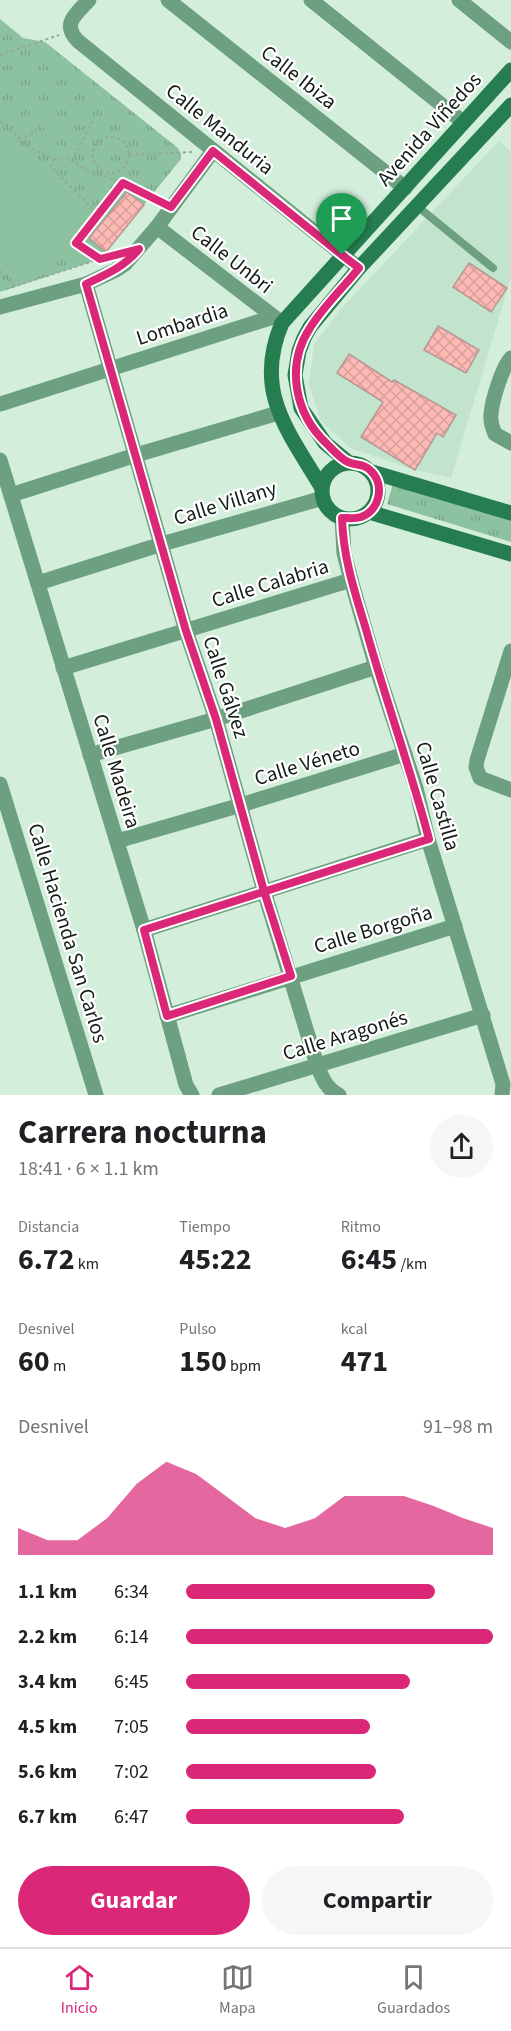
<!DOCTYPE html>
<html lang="es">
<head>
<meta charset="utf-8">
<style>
	:root { --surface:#fff; --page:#f6f6f6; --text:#202124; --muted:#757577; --line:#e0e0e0; --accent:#db2777 }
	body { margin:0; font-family:"Source Sans 3",sans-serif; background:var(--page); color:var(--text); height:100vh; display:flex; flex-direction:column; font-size:22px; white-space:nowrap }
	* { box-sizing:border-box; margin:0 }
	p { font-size:20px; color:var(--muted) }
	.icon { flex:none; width:33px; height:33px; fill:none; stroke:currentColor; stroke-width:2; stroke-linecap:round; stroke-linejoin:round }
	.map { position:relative; height:1095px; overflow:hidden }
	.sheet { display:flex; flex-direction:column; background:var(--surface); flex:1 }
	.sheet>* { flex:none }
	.pin { position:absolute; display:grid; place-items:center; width:51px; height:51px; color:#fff; margin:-62px -26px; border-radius:50% 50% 50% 0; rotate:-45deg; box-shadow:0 0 6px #0007 }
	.pin .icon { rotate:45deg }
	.round { display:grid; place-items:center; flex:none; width:63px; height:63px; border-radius:32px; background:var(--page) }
	.head { display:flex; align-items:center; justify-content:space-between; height:102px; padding:0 18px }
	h1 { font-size:33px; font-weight:700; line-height:45px }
	.figures { display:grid; grid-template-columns:repeat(3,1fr); gap:9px; height:102px; padding:6px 18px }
	.figures div { display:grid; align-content:center }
	.figures b { font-size:30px; font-weight:700 }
	.figures small { font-size:16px; font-weight:400 }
	.figures p { font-size:16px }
	.chart { height:168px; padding:12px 18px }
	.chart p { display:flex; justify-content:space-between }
	.chart svg { width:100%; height:108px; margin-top:6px; fill:var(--accent); opacity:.7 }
	.primary-button { display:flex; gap:12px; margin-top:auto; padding:12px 18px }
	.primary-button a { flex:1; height:69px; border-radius:36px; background:var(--accent); color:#fff; font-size:24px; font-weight:700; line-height:69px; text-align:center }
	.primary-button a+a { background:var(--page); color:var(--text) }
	ul { padding:0 18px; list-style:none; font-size:20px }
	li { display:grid; grid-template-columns:96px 72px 1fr; align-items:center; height:45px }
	li i { height:15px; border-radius:8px; background:var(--accent) }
	.tab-bar { display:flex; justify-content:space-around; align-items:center; height:84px; border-top:2px solid var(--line); background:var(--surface); font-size:16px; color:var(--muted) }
	.tab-bar a { display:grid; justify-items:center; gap:3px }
	.tab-bar .active { color:var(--accent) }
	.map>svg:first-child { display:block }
	.built { fill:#c2e4cd }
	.grass { fill:url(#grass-tufts) }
	.garden { fill:#8dc2a0 }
	.building { fill:url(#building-cross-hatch); stroke:#b69795; stroke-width:1.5 }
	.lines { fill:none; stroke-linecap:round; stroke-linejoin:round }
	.path { stroke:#94a89a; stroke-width:2; stroke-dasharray:3 3; stroke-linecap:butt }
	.lane { stroke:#6da080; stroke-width:8 }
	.street { stroke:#6da080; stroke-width:15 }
	.secondary { stroke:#267d4f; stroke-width:15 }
	.route-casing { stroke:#fff; stroke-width:12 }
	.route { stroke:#db2777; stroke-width:8 }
	.labels { text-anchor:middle; stroke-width:4.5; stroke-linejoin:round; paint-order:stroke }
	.street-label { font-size:21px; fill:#141d17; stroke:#fff }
</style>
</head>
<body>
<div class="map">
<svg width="511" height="1095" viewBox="0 0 511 1095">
	<defs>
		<pattern id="grass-tufts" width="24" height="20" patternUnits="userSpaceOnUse" patternTransform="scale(1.5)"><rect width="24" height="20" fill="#8dc2a0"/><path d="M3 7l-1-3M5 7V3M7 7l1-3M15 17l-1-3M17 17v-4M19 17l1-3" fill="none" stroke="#79a689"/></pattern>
		<pattern id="building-cross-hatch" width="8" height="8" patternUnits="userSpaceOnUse" patternTransform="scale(1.5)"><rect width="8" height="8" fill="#fdb9b3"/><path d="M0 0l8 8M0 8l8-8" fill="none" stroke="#d89f99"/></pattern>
	</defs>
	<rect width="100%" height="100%" fill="#d4eedc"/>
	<polygon class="built" points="499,141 511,152 511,278 451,478 415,470 350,448 321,421 309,384 314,344 340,310"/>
	<g class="grass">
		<polygon points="0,19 23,38 45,42 178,148 181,154 181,159 100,259 0,292"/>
		<polygon points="393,484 511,520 511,542 387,504"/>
	</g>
	<g class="garden">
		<polygon points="42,100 67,125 54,138 29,114"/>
		<polygon points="0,128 38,168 0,203"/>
		<polygon points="47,171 92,220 19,286 0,266 0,213"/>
	</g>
	<g class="building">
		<polygon points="127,192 144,205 106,252 89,238"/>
		<polygon points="469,263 507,288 491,312 453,287"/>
		<polygon points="438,326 479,350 466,373 424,350"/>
		<polygon points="349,354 392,382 394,380 456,415 443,437 437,433 415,470 361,437 383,402 337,373"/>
	</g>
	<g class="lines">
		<g class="path">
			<polyline points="0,55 59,35"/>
			<polyline points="0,122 5,124 27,146 54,159 67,158 87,170 124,183 157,200"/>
			<circle cx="111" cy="155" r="18"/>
			<polyline points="19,139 32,134 40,125"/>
			<polyline points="129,155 192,152"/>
			<polyline points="54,159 50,166 99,215 76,243 100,259 105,258"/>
			<polyline points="72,161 94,118"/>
			<polyline points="99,214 124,183"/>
			<polyline points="0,271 15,286"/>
			<polyline points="6,289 100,259"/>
		</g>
		<polyline class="lane" points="417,206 493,268"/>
		<g class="street">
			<path d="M 89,0 C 76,14 61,24 78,41 L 359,268"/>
			<polyline points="168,0 405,188"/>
			<polyline points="311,0 463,122"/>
			<polyline points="459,0 511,42"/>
			<polyline points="157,227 278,320"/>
			<path d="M 86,284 L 186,631 L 216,719 L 264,891 L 317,1065 C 322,1077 326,1089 339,1095"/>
			<polyline points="0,307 86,284 116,270 125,264 157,227 213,151"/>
			<path d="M 511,358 C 502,367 492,401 491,414 C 490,421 492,427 495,434 L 511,443"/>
			<polyline points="0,404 273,317"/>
			<polyline points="0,460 144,930 186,1085 192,1095"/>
			<polyline points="11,495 136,455 278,413"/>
			<polyline points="342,518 344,553 351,580 376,667 416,788 428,839 503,1084 502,1095"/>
			<polyline points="38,583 162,544 323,498"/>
			<polyline points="511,651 477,760 476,767 480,778 511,790"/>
			<polyline points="63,668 351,580"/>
			<polyline points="90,755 216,719 376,667"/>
			<polyline points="0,784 96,1095"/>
			<polyline points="117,841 241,805 405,754"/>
			<polyline points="144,930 428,839"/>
			<polyline points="167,1016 455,926"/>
			<polyline points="219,1095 483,1015"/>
		</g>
		<g class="secondary">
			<polyline points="348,462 325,443 301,408 295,375 299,351 304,338 310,327 359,268 511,105"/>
			<circle cx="350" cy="491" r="28"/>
			<polyline points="372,472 511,513"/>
			<path d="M 322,488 C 288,431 253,391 282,323 L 511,70"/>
			<polyline points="369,512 511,554"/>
		</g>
	</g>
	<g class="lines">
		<g class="route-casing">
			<path id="route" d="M 342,255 L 213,151 L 171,207 L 123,183 L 76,243 L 100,259 L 139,249 C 124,267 107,274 86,284 L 186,631 L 216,719 L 264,891 L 291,976 L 167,1016 L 144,930 L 429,839 C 410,767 385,698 365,626 C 354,590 343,556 342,518 C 348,518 355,519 361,517 C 379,511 385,486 372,472 C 364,463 357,466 348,462 C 341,459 332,449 327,444 C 295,414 285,366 310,328 C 323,307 343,288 359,268 L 342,255"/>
		</g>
		<use href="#route" class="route"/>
	</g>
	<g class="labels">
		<g class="street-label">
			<text transform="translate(299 77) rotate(38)" y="7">Calle Ibiza</text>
			<text transform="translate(220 129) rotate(39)" y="7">Calle Manduria</text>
			<text transform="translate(429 129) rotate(-48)" y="7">Avenida Viñedos</text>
			<text transform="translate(232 259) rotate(38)" y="7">Calle Unbri</text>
			<text transform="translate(182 324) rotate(-18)" y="7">Lombardia</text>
			<text transform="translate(225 503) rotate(-17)" y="7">Calle Villany</text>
			<text transform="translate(270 583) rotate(-17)" y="7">Calle Calabria</text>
			<text transform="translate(226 687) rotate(72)" y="7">Calle Gálvez</text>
			<text transform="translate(307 763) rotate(-17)" y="7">Calle Véneto</text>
			<text transform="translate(117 771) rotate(73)" y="7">Calle Madeira</text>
			<text transform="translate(438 796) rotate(74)" y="7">Calle Castilla</text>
			<text transform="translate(373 929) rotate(-17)" y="7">Calle Borgoña</text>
			<text transform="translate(68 933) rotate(73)" y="7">Calle Hacienda San Carlos</text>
			<text transform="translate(345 1035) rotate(-17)" y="7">Calle Aragonés</text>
		</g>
	</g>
</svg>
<div class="pin" style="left:342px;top:255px;background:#1e9e55"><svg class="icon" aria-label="arrive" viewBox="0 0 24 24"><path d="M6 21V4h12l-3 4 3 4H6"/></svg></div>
</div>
<section class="sheet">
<div class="head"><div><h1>Carrera nocturna</h1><p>18:41 · 6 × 1.1 km</p></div><a class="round"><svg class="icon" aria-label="share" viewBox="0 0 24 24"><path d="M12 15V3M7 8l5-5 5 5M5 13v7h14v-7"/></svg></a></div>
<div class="figures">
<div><p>Distancia</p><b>6.72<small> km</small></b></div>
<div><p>Tiempo</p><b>45:22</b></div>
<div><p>Ritmo</p><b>6:45<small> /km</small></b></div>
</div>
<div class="figures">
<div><p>Desnivel</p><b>60<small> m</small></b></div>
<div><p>Pulso</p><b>150<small> bpm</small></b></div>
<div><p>kcal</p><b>471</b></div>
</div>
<div class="chart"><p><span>Desnivel</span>91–98 m</p>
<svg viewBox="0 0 160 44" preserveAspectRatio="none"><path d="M0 44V33L10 38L20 38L30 29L40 15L50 6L60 11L70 20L80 29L90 33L100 29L110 20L120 20L130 20L140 24L150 29L160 33V44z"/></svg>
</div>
<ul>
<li><b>1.1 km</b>6:34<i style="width:81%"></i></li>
<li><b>2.2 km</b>6:14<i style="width:100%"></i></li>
<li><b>3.4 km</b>6:45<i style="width:73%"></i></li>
<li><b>4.5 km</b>7:05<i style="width:60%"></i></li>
<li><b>5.6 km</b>7:02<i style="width:62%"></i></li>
<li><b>6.7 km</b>6:47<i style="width:71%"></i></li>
</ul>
<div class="primary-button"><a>Guardar</a><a>Compartir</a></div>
</section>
<nav class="tab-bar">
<a class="active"><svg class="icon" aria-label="home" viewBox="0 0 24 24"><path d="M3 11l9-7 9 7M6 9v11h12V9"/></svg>Inicio</a>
<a><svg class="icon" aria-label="map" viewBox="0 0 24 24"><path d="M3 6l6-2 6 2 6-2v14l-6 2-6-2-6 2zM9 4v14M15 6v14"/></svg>Mapa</a>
<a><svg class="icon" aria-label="saved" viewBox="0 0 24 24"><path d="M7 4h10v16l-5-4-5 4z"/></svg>Guardados</a>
</nav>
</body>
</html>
